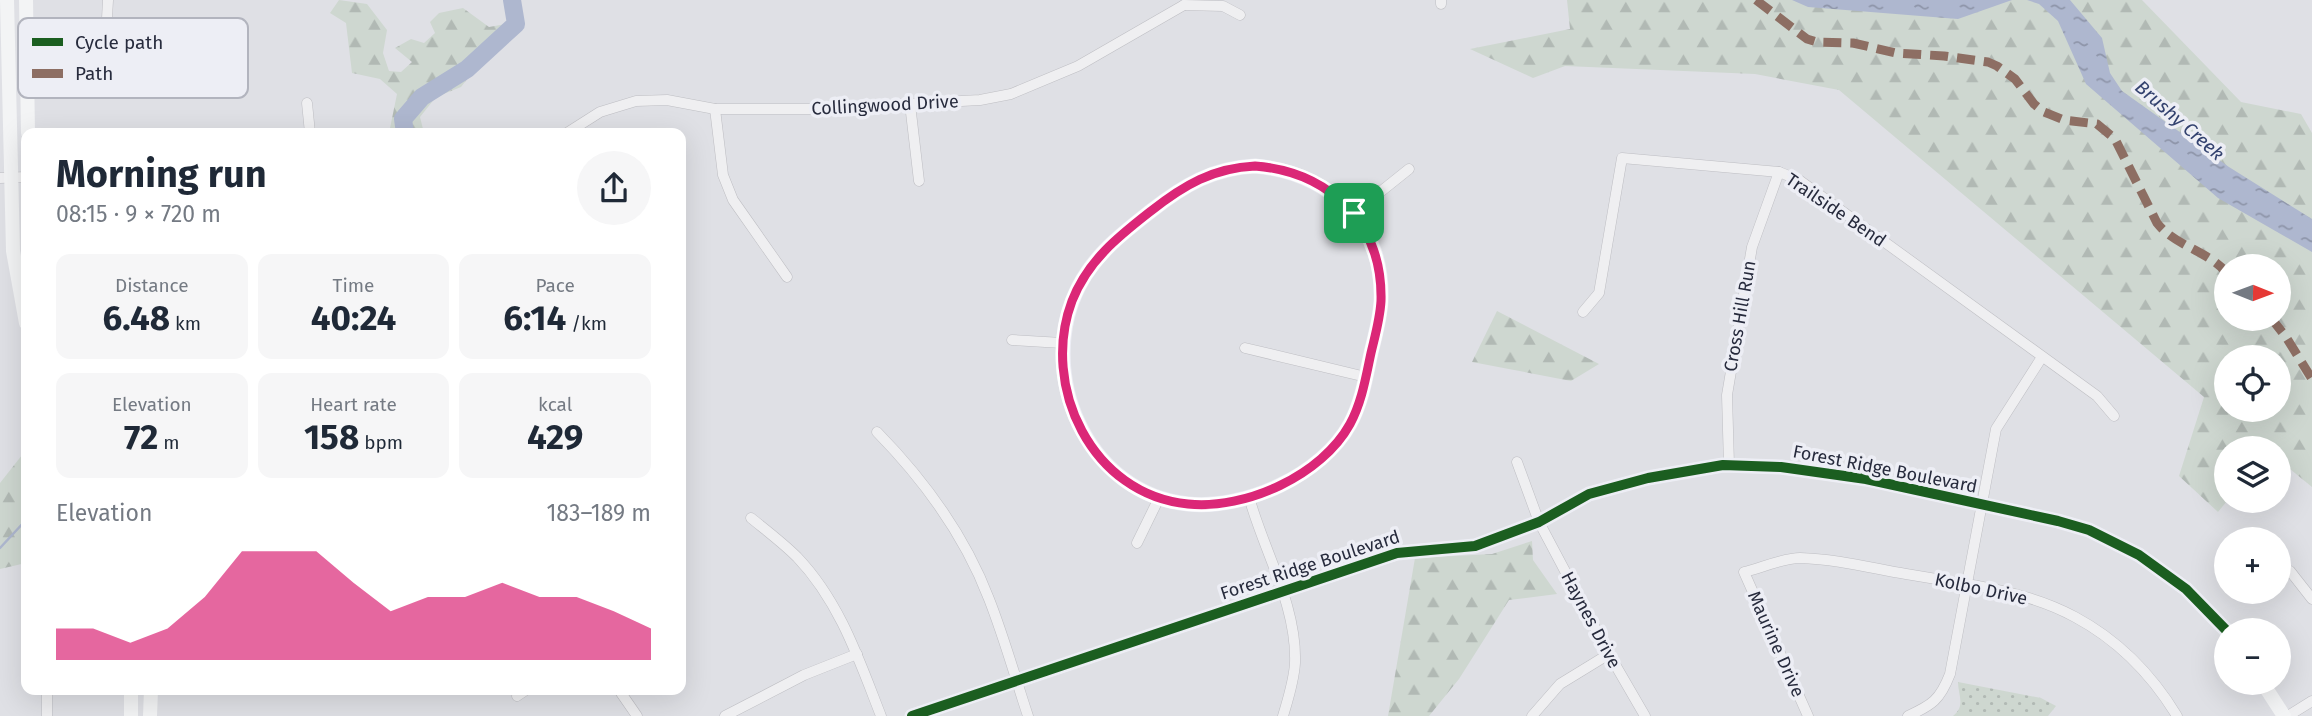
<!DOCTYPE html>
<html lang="en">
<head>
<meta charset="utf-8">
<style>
	:root { --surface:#fff; --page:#f6f6f7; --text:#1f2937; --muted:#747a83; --accent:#db2777 }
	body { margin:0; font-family:"Fira Sans",sans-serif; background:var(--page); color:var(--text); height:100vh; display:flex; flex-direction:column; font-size:26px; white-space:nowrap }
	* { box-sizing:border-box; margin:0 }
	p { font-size:23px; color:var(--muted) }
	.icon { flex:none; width:38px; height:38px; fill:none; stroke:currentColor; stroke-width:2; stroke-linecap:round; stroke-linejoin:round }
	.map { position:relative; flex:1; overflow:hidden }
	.side { position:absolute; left:21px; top:128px; width:665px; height:567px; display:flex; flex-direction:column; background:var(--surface); border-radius:14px; box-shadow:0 7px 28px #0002 }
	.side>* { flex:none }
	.needle { width:46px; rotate:91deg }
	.buttons { position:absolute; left:2214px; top:254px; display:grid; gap:14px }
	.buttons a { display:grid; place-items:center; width:77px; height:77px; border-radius:50%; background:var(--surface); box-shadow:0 7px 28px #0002; font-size:35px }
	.pin { position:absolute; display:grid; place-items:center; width:60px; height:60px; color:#fff; margin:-30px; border-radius:14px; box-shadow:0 4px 10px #0006 }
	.round { display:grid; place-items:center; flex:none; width:74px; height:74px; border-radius:37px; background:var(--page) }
	.summary { display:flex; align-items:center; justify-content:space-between; height:119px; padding:0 35px }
	h1 { font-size:38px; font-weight:700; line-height:52px }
	.figures { display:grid; grid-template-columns:repeat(3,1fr); gap:10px; height:119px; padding:7px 35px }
	.figures div { display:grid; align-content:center; border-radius:14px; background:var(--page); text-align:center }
	.figures b { font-size:35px; font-weight:700 }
	.figures small { font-size:19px; font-weight:400 }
	.figures p { font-size:19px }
	.chart { height:196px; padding:14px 35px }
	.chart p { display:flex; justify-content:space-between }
	.chart svg { width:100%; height:126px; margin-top:7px; fill:var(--accent); opacity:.7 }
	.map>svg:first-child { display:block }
	.forest { fill:url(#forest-firs); fill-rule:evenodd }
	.park { fill:url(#park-dots) }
	.water { fill:url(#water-ripples) }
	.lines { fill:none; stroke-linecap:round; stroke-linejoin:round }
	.stream { stroke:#aeb7cf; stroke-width:2.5 }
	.river { stroke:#aeb7cf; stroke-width:18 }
	.street-casing { stroke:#bebec3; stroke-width:11 }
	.street { stroke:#efeff1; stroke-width:10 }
	.secondary { stroke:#f3f4f5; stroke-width:14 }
	.quiet { stroke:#8d6e63; stroke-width:9; stroke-dasharray:18 9; stroke-linecap:butt }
	.cycleway-casing { stroke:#edeef5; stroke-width:15 }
	.cycleway { stroke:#1b5e20; stroke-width:10 }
	.route-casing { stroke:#fff; stroke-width:14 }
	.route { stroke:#db2777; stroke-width:9 }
	.labels { text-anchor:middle; stroke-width:7; stroke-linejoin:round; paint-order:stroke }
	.street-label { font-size:18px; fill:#272b3d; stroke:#edeef5 }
	.water-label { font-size:19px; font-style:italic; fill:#33426f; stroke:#edeef5 }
	.key { fill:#edeef5; stroke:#b2b4be; stroke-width:2 }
	.key-label { font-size:19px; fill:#272b3d }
</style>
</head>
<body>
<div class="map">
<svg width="2312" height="716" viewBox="0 0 2312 716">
	<defs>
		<pattern id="forest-firs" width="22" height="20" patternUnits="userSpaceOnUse" patternTransform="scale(1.75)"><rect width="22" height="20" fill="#ced7d0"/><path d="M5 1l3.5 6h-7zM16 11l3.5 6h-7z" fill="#b1b9b4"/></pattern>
		<pattern id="park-dots" width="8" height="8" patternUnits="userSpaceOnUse" patternTransform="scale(1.75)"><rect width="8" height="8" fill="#ced7d0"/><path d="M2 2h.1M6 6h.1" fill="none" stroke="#b1b9b4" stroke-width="1.8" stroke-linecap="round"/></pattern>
		<pattern id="water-ripples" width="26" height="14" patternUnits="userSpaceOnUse" patternTransform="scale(1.75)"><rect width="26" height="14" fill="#aeb7cf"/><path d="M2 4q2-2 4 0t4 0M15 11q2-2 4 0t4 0" fill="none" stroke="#8e95a9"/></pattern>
	</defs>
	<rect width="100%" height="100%" fill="#dfe0e5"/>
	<g class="forest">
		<polygon points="339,0 367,4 387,30 383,53 389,71 401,72 412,62 395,48 411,39 424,43 435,33 430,22 439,13 463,8 489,27 511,23 461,87 436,97 420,117 424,133 389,133 397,94 380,79 352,73 346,23 330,13"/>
		<path d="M 1567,0 L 2142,0 L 2241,102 L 2301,114 L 2312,133 L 2312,487 L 2279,460 L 2278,448 L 2226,448 L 2227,501 L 2218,512 L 2179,476 L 2204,397 L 1839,90 L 1755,74 L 1565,66 L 1533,78 L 1470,49 L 1570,29 ZM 2226,266 L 2278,266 L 2278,318 L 2226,318 ZM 2226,357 L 2278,357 L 2278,410 L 2226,410 Z"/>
		<polygon points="1497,311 1599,364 1571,381 1472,362"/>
		<polygon points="26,450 26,563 0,569 0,483"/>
		<polygon points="1532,541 1533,560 1557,594 1509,600 1459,679 1429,716 1388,716 1415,558 1492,554"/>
	</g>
	<path class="park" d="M 1958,682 L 2041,698 L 2056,706 L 2048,716 L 1953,716 C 1966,706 1958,695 1958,682 Z"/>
	<g class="water">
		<polygon points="1792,0 2012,0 1958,19 1808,7"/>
		<polygon points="2027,0 2070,0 2102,38 2110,73 2122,91 2229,167 2312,219 2312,252 2218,198 2086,84 2058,21 2039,4"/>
	</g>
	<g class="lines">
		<polyline class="stream" points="0,548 26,520"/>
		<polyline class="river" points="405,133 403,119 422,97 467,69 516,24 512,0"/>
		<g class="street-casing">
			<g id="street">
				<path d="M 108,0 C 107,24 102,53 121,71"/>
				<polyline points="1441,0 1441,4"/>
				<polyline points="1184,5 1223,6 1240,15"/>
				<polyline points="307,103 310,133"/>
				<polyline points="910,104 919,181"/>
				<polyline points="715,109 723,175 733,200 787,277"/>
				<polyline points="567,133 600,112 636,101 667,100 715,109 813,109 980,100 1011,94 1078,66 1184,5"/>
				<path d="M 1255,166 C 1329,173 1384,223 1381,301 C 1380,319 1375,336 1371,353 C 1366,376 1362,402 1350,424 C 1322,475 1245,510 1188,504 C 1086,494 1035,372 1079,286 C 1096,253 1123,233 1151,211 C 1184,185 1213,168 1255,166 Z"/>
				<polyline points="0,178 26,177"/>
				<polyline points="1354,213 1409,169"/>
				<polyline points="1583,312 1599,293 1622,158 1779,172 1799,180 2097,396 2114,416"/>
				<polyline points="1012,340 1062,343"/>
				<polyline points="1245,348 1366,377"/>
				<path d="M 877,432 C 924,480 965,536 989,599 C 1004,637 1015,677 1028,716"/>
				<polyline points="1517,462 1539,522 1609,654 1645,716"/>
				<polyline points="1729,465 1727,395 1752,247 1779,172"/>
				<path d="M 1249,497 C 1264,552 1297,605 1295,663 C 1294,681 1288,699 1283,716"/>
				<path d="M 751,518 C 767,531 783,543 797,557 C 840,602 859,660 881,716"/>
				<polyline points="1137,543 1159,498"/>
				<polyline points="2290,571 2312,599"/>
				<polyline points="619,690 637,716"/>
				<polyline points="517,696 526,690"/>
				<polyline points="47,716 47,690"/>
				<polyline points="725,716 804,675 857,654"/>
				<polyline points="1532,716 1560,684 1609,654"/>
				<path d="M 1808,716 L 1744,572 C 1761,568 1783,558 1800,558 C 1836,559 1871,568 1906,574 C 1962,584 2024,589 2075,617 C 2118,640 2152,675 2177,716"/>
				<path d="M 1908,716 C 1932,705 1940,700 1950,674 L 1996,429 L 2042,357"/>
				<polyline points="2288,716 2312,701"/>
			</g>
		</g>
		<use href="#street" class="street"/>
		<g class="secondary">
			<polyline points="7,0 13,251 26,323"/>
			<polyline points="26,0 28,133"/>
			<polyline points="2262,682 2284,716"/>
			<polyline points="131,716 131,690"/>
			<polyline points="150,716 151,690"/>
			<polyline points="912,716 1397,553 1475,546 1539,522 1589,494 1648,478 1723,465 1781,467 1866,479 2058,521 2089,530 2139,555 2186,589 2226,630"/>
		</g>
		<g class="quiet">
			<path d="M 1756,0 L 1807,39 L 1817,42 L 1853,43 L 1896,53 L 1944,56 L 1988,62 L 1997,66 L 2015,79 L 2034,104 L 2044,112 L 2064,120 L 2097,124 L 2115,139 L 2157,223 C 2175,246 2206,250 2226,272"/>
			<polyline points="2271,318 2286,337 2312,379"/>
		</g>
		<g class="cycleway-casing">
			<g id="cycleway">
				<path d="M 1255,166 C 1329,173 1384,223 1381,301 C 1380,319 1375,336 1371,353 C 1366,376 1362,402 1350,424 C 1322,475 1245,510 1188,504 C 1086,494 1035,372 1079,286 C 1096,253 1123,233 1151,211 C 1184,185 1213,168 1255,166 Z"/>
				<polyline points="912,716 1397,553 1475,546 1539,522 1589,494 1648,478 1723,465 1781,467 1866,479 2058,521 2089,530 2139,555 2186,589 2226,630"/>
			</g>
		</g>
		<use href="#cycleway" class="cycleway"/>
	</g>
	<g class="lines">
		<g class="route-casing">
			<path id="route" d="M 1255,166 C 1330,172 1383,224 1381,301 C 1380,319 1375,336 1371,353 C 1366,376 1362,402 1350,424 C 1322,475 1246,510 1188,504 C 1092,495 1040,386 1072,301 C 1088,260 1119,236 1151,211 C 1184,185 1213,168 1255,166 Z"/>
		</g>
		<use href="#route" class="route"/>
	</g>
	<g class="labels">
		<g class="street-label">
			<text transform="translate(885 105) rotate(-3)" y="6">Collingwood Drive</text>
			<text transform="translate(1836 210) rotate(34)" y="6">Trailside Bend</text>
			<text transform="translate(1740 316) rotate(-80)" y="6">Cross Hill Run</text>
			<text transform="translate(1885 469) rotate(11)" y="6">Forest Ridge Boulevard</text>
			<text transform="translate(1310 565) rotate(-18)" y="6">Forest Ridge Boulevard</text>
			<text transform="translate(1981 589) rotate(12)" y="6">Kolbo Drive</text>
			<text transform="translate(1591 620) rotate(62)" y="6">Haynes Drive</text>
			<text transform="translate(1776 644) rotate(66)" y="6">Maurine Drive</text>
		</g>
		<g class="water-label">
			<text transform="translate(2180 120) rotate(41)" y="7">Brushy Creek</text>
		</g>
	</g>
	<rect x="18" y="18" width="230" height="80" rx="10" class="key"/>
	<rect x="32" y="38" width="31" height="8" fill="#1b5e20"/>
	<rect x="32" y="69" width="31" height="9" fill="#8d6e63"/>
	<g class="key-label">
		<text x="75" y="49">Cycle path</text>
		<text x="75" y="80">Path</text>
	</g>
</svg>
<div class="buttons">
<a><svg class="needle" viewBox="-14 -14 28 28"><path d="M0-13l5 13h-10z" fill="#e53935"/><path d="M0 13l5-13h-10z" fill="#747a83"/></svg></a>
<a><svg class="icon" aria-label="locate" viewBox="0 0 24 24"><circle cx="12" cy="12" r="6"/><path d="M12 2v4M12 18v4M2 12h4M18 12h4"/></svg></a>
<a><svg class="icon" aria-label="layers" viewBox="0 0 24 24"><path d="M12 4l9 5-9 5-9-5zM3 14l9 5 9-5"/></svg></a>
<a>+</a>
<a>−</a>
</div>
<div class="pin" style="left:1354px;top:213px;background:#1e9e55"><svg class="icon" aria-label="arrive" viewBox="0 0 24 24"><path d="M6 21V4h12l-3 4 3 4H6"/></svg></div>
<section class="side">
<div class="summary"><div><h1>Morning run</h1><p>08:15 · 9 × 720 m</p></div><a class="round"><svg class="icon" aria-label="share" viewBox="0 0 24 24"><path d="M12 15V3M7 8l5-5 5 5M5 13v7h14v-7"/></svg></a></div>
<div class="figures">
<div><p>Distance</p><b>6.48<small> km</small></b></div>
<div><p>Time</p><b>40:24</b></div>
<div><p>Pace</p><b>6:14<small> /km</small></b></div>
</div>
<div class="figures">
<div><p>Elevation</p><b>72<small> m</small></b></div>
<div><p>Heart rate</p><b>158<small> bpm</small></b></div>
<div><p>kcal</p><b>429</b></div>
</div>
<div class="chart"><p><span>Elevation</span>183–189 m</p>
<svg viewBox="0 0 160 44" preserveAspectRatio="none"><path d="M0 44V33L10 33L20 38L30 33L40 22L50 6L60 6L70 6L80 17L90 27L100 22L110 22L120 17L130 22L140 22L150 27L160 33V44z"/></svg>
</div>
</section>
</div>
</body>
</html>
